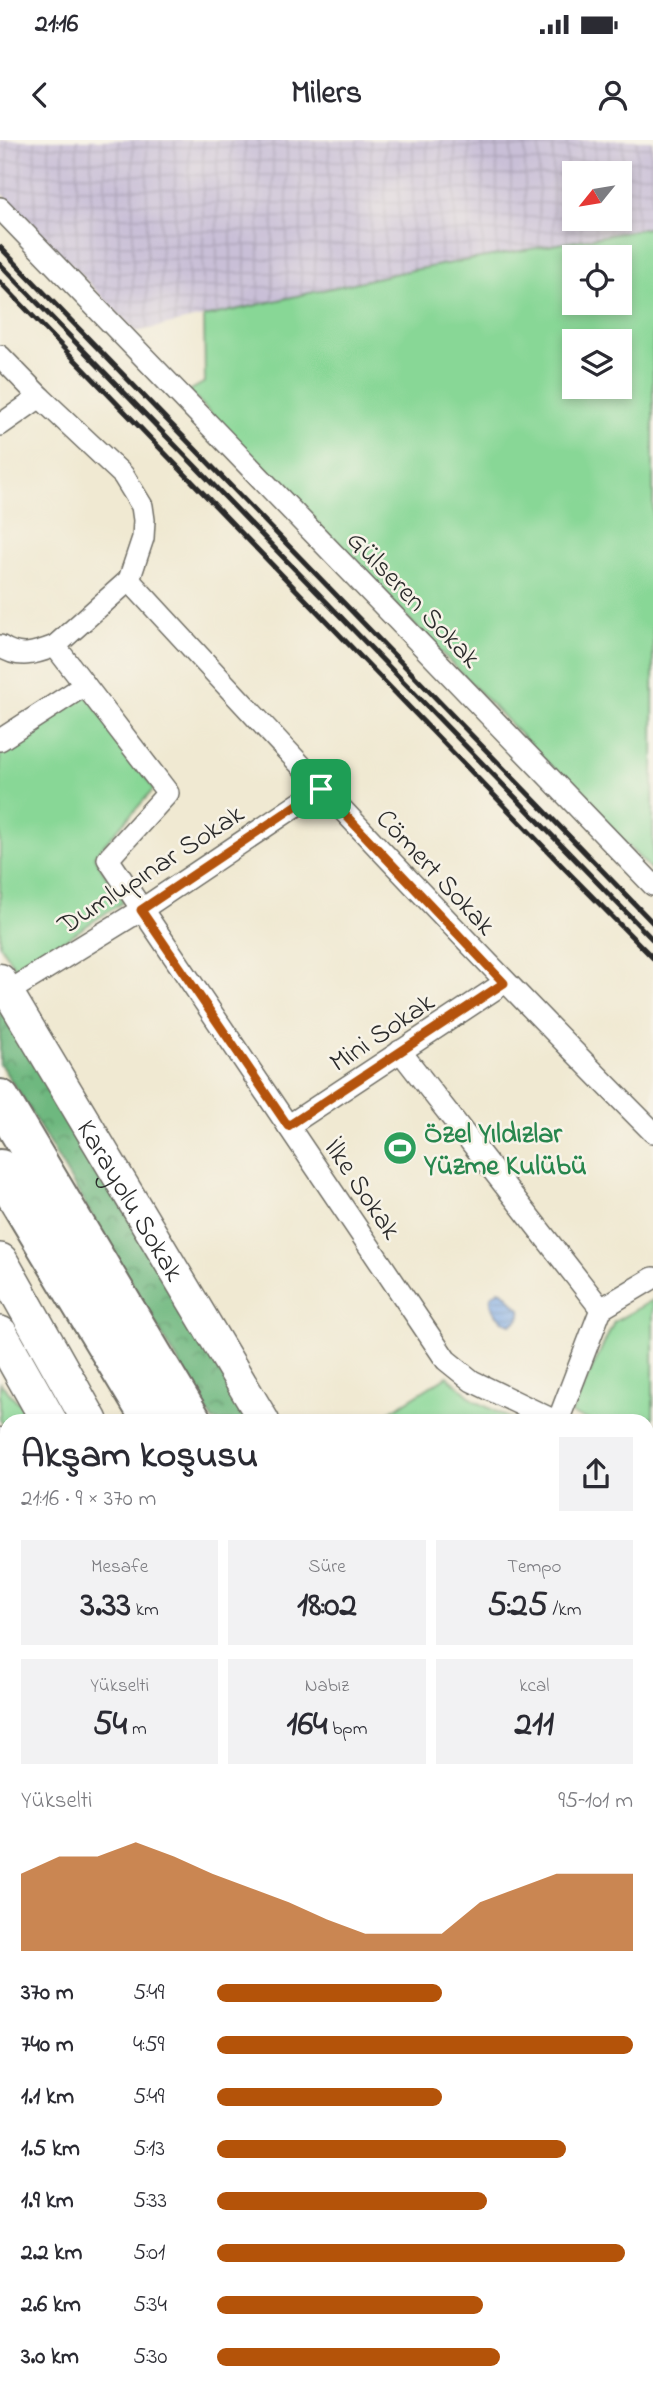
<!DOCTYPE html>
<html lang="tr">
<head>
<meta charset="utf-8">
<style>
	:root { --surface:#fff; --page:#f2f2f3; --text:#2b2b33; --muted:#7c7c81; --accent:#b45309 }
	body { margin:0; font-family:"Indie Flower",sans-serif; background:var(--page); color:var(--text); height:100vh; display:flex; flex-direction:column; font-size:26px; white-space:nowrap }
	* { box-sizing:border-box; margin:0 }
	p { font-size:23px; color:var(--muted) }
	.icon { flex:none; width:38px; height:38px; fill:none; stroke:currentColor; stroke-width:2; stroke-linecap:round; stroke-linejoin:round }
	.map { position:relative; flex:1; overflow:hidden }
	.panel { position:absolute; left:0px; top:1274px; width:654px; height:987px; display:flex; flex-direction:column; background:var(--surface); border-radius:21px 21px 0 0; box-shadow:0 4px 10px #0003 }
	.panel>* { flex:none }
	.needle { width:46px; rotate:240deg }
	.tools { position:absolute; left:562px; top:21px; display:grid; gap:14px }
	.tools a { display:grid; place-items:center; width:70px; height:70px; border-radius:0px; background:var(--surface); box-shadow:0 4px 10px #0003; font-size:35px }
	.pin { position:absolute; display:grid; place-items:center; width:60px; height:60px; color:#fff; margin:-30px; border-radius:14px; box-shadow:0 4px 10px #0006 }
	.round { display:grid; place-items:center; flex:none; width:74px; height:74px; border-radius:0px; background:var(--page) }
	.head { display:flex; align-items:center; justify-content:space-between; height:119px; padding:0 21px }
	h1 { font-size:38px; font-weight:800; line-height:52px }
	.metrics { display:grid; grid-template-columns:repeat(3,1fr); gap:10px; height:119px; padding:7px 21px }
	.metrics div { display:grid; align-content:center; border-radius:0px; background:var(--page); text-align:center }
	.metrics b { font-size:35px; font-weight:800 }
	.metrics small { font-size:19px; font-weight:400 }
	.metrics p { font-size:19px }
	.chart { height:196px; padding:14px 21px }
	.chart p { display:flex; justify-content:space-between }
	.chart svg { width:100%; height:126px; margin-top:7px; fill:var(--accent); opacity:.7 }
	ul { padding:0 21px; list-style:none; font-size:23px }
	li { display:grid; grid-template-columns:112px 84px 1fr; align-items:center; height:52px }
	li i { height:18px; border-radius:9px; background:var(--accent) }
	.status { display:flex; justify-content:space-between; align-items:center; height:49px; padding:0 35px; background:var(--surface); direction:ltr }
	.status svg { height:19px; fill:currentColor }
	header { display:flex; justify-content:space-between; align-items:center; height:91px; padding:0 21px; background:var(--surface); font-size:32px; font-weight:800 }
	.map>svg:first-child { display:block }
	.industrial { fill:url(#industrial-grid); fill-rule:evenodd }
	.green { fill:#88d796; stroke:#5a8160; stroke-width:2; fill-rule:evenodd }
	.forest { fill:url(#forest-crowns); stroke:#4c7255; stroke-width:2 }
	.water { fill:url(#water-rules); stroke:#536a88; stroke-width:2 }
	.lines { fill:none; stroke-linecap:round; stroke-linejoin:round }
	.minor-casing { stroke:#706e65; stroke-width:24 }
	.tertiary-casing { stroke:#706e65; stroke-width:30 }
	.secondary-casing { stroke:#706e65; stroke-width:33 }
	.trunk-casing { stroke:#706e65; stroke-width:38 }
	.motorway-casing { stroke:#706e65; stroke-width:42 }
	.minor { stroke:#fff; stroke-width:21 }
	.tertiary { stroke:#fff; stroke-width:26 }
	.secondary { stroke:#fff; stroke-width:30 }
	.trunk { stroke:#fff; stroke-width:35 }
	.motorway { stroke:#fff; stroke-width:38 }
	.rail { stroke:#2b2b2b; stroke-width:5 }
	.route-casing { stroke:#fff; stroke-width:14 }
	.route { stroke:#b45309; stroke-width:9 }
	.labels { text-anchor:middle; stroke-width:5; stroke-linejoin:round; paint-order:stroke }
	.street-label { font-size:28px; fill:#2b2b2b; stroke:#f7f3e8 }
	.leisure-label { font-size:28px; font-weight:bold; fill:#27864d; stroke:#f7f3e8; text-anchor:start }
</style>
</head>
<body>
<div class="status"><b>21:16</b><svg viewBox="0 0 49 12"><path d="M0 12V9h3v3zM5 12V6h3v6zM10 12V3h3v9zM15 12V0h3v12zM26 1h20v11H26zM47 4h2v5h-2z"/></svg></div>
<header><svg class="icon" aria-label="back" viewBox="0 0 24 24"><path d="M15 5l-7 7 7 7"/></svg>Milers<svg class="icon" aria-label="person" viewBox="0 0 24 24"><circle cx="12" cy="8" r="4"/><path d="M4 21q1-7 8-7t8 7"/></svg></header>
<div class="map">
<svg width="653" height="2261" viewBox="0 0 653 2261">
	<defs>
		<pattern id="industrial-grid" width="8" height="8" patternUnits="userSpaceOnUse" patternTransform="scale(1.75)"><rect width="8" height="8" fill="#c9bfd7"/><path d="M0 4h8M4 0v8" fill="none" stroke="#ada4b9"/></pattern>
		<pattern id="forest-crowns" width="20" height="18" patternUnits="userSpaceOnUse" patternTransform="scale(1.75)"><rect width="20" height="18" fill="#6eb87f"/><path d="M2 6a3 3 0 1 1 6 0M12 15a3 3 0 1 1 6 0" fill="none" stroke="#5b9668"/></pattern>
		<pattern id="water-rules" width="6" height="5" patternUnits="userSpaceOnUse" patternTransform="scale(1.75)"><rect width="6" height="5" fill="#7ba9e5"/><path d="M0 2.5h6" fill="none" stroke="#658aba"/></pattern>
	</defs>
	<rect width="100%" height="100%" fill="#f7f3e8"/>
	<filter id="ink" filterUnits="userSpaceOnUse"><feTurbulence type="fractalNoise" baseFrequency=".0143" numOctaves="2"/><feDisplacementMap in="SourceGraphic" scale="14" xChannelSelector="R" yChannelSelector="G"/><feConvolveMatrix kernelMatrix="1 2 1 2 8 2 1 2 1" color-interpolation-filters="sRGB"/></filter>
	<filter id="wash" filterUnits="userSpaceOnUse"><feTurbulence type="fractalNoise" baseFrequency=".00686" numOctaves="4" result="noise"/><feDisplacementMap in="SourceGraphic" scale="28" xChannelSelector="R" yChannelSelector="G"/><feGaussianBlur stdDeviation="1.57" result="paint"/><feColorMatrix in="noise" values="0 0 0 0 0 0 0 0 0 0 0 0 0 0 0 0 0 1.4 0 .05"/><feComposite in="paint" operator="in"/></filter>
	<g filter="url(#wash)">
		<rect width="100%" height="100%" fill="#f0e9d2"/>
		<path class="industrial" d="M 0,0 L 651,0 L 653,2 L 653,87 L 402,132 L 136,192 L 0,51 ZM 574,33 L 620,33 L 620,79 L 574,79 Z"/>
		<g class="green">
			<path d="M 653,87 L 653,732 L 189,251 L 205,242 L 204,177 L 402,132 ZM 574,117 L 620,117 L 620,163 L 574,163 ZM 574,201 L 620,201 L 620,247 L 574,247 Z"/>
			<polygon points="86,554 154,649 94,716 123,762 17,831 0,805 0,611"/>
			<polygon points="653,1160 653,1276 648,1289 648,1281 591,1281 571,1274 614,1182"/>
			<polygon points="447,1236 475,1261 515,1281 375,1281"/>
			<polygon points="0,1243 20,1264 29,1281 7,1281 7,1292 0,1279"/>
			<polygon points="0,1344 7,1356 7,2254 197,2254 201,2261 0,2261"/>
		</g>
		<g class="forest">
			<polygon points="0,862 249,1281 213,1281 23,959 0,924"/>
			<polygon points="0,1700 7,1709 7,1788 0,1789"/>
			<polygon points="7,1872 7,2254 197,2254 201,2261 0,2261 0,1878"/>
			<polygon points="648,1890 653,1901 653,2039 648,2028"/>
		</g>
		<path class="water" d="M 499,1150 C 510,1153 511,1163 520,1169 C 521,1177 519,1181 511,1184 C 498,1179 490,1171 491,1156 Z"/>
	</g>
	<g filter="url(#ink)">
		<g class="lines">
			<g class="minor-casing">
				<g id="minor">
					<polyline points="0,68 653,745"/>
					<polyline points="0,216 40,257 123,335 142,366 144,380 143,398 129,440 55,506 85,545"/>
					<polyline points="0,285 40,257"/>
					<path d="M 129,440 C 301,627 474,812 653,992"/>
					<path d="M 0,506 C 19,519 34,514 55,506"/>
					<polyline points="0,600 85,545 168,653 108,719 446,1220 472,1241 555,1281"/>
					<polyline points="8,852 141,770 321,649"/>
					<polyline points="400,911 601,1169"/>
					<polyline points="288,986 504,843"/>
					<polyline points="601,1169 653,1138"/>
					<polyline points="558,1281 601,1169"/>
					<polyline points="648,1335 653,1321"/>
					<polyline points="648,1424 653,1426"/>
					<polyline points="648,1604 653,1601"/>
					<polyline points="648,1823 653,1820"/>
					<polyline points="292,2254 295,2261"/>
					<polyline points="381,2254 384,2261"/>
				</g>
			</g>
			<g class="tertiary-casing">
				<polyline id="tertiary" points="272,2261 273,2254"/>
			</g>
			<g class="secondary-casing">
				<g id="secondary">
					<path id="s1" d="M 0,839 L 264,1281"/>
					<polyline points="0,1303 7,1316"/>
					<polyline points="648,1866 653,1876"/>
					<polyline points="521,2254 525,2261"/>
				</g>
			</g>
			<g class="trunk-casing">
				<g id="trunk">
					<polyline points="0,1121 90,1281"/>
					<polyline points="0,1194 49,1281"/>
					<polyline points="593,2254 597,2261"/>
					<polyline points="634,2254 638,2261"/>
				</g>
			</g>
			<g class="motorway-casing">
				<g id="motorway">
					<polyline points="0,959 192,1281"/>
					<polyline points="0,1029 152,1281"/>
					<polyline points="648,2071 653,2081"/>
					<polyline points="648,2149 653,2160"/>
				</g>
			</g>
			<use href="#minor" class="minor"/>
			<use href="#tertiary" class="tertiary"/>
			<use href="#secondary" class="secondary"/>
			<use href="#trunk" class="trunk"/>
			<use href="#motorway" class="motorway"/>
			<g class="rail">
				<polyline points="0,107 653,783"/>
				<polyline points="0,124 653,800"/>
				<polyline points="0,142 566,730 653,818"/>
			</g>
		</g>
	</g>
	<g class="lines" filter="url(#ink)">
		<g class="route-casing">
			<polygon id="route" points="321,649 504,843 288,986 141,770"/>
		</g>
		<use href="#route" class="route"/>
	</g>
	<defs>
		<g id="stadium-disc" transform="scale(1.75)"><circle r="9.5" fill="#2e9e5b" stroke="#f7f3e8"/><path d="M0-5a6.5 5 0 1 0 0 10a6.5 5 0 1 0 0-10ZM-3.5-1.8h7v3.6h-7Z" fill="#fff"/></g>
	</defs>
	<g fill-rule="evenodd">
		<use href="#stadium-disc" x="400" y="1008"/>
	</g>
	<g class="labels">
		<g class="street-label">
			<text transform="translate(415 458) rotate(46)" y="10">Gülseren Sokak</text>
			<text transform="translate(150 728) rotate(-33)" y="10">Dumlupınar Sokak</text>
			<text transform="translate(437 731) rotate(47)" y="10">Cömert Sokak</text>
			<text transform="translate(381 891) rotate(-34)" y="10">Mini Sokak</text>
			<text transform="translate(364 1048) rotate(56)" y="10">İlke Sokak</text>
			<text dy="10" stroke="none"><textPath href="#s1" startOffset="257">Karayolu Sokak</textPath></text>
		</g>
		<g class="leisure-label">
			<text x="424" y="1002">Özel Yıldızlar<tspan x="424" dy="32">Yüzme Kulübü</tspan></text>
		</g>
	</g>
</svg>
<div class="tools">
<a><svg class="needle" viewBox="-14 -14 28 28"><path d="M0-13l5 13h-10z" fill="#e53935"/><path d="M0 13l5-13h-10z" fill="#7c7c81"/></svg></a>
<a><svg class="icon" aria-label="locate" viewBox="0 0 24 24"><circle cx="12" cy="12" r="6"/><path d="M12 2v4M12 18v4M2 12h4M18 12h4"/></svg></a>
<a><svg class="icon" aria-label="layers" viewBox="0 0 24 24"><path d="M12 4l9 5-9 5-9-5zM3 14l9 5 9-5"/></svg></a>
</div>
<div class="pin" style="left:321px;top:649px;background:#1e9e55"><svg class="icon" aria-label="arrive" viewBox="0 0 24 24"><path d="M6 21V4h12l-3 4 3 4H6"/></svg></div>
<section class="panel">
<div class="head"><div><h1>Akşam koşusu</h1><p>21:16 · 9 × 370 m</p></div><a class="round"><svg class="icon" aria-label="share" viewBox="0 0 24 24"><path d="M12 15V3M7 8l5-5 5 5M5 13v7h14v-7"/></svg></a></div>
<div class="metrics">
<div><p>Mesafe</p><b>3.33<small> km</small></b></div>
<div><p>Süre</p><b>18:02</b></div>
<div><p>Tempo</p><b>5:25<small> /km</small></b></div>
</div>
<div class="metrics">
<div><p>Yükselti</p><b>54<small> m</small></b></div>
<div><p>Nabız</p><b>164<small> bpm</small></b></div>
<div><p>kcal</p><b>211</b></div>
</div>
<div class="chart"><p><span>Yükselti</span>95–101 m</p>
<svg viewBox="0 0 160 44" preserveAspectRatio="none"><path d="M0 44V17L10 11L20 11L30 6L40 11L50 17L60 22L70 27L80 33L90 38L100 38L110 38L120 27L130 22L140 17L150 17L160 17V44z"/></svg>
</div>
<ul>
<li><b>370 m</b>5:49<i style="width:54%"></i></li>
<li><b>740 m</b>4:59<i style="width:100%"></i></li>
<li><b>1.1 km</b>5:49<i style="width:54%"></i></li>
<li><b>1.5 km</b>5:13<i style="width:84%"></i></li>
<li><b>1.9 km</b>5:33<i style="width:65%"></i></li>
<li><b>2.2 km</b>5:01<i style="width:98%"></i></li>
<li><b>2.6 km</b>5:34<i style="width:64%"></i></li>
<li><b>3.0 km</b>5:30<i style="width:68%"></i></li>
</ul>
</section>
</div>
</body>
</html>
